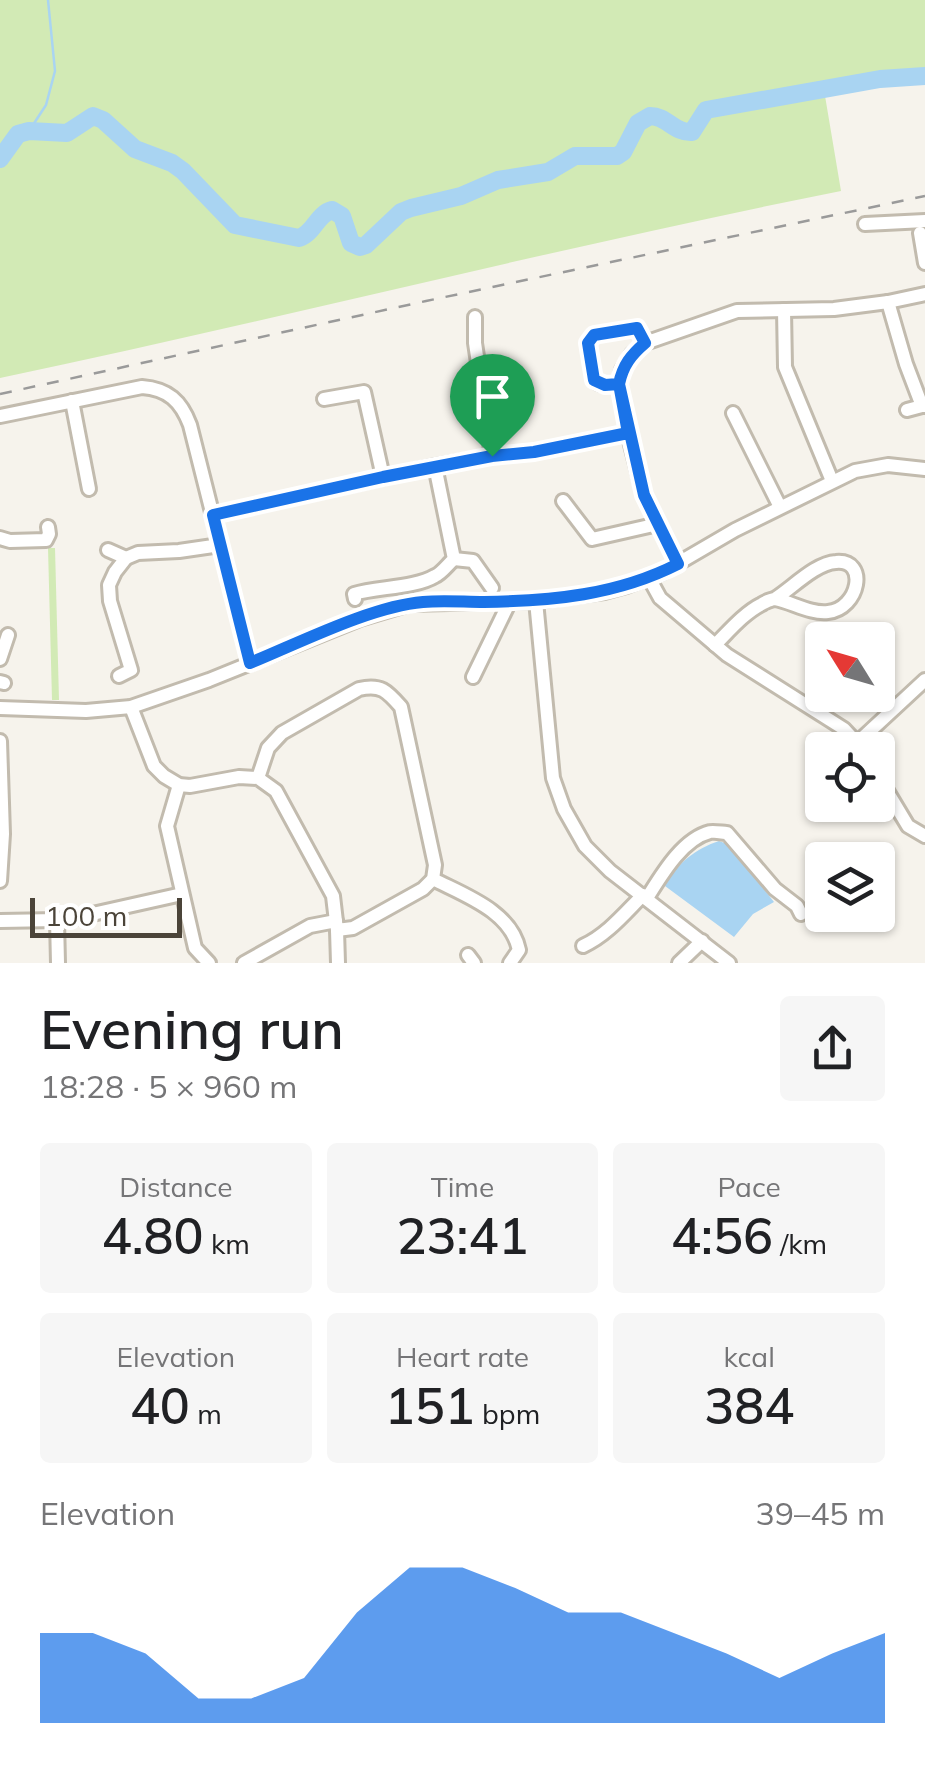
<!DOCTYPE html>
<html lang="en">
<head>
<meta charset="utf-8">
<style>
	:root { --surface:#fff; --page:#f6f6f6; --text:#202124; --muted:#757577; --accent:#1a73e8 }
	body { margin:0; font-family:Mulish,sans-serif; background:var(--page); color:var(--text); height:100vh; display:flex; flex-direction:column; font-size:38px; white-space:nowrap }
	* { box-sizing:border-box; margin:0 }
	p { font-size:32px; color:var(--muted) }
	.icon { flex:none; width:55px; height:55px; fill:none; stroke:currentColor; stroke-width:2; stroke-linecap:round; stroke-linejoin:round }
	.map { position:relative; height:963px; overflow:hidden }
	.details { display:flex; flex-direction:column; background:var(--surface); flex:1 }
	.details>* { flex:none }
	.needle { width:65px; rotate:307deg }
	.tools { position:absolute; left:805px; top:622px; display:grid; gap:20px }
	.tools a { display:grid; place-items:center; width:90px; height:90px; border-radius:10px; background:var(--surface); box-shadow:0 2px 8px #0004; font-size:50px }
	.scale { position:absolute; left:30px; bottom:25px; width:152px; box-sizing:border-box; padding-left:10px; border:5px solid #4b4439; border-top:0; font-size:28px; line-height:35px; white-space:nowrap; color:#4b4439; -webkit-text-stroke:8px #fff; paint-order:stroke }
	.pin { position:absolute; display:grid; place-items:center; width:85px; height:85px; color:#fff; margin:-102px -42px; border-radius:50% 50% 50% 0; rotate:-45deg; box-shadow:0 0 10px #0007 }
	.pin .icon { rotate:45deg }
	.round { display:grid; place-items:center; flex:none; width:105px; height:105px; border-radius:10px; background:var(--page) }
	.summary { display:flex; align-items:center; justify-content:space-between; height:170px; padding:0 40px }
	h1 { font-size:55px; font-weight:600; line-height:75px }
	.figures { display:grid; grid-template-columns:repeat(3,1fr); gap:15px; height:170px; padding:10px 40px }
	.figures div { display:grid; align-content:center; border-radius:10px; background:var(--page); text-align:center }
	.figures b { font-size:50px; font-weight:600 }
	.figures small { font-size:28px; font-weight:400 }
	.figures p { font-size:28px }
	.chart { height:280px; padding:20px 40px }
	.chart p { display:flex; justify-content:space-between }
	.chart svg { width:100%; height:180px; margin-top:10px; fill:var(--accent); opacity:.7 }
	.map>svg:first-child { display:block }
	.green { fill:#d2eab5 }
	.water { fill:#a9d4f2 }
	.lines { fill:none; stroke-linecap:round; stroke-linejoin:round }
	.stream { stroke:#a9d4f2; stroke-width:2.5 }
	.river { stroke:#a9d4f2; stroke-width:18 }
	.minor-casing { stroke:#c2bbae; stroke-width:18 }
	.minor { stroke:#fff; stroke-width:12 }
	.rail { stroke:#9a9a9a; stroke-width:2.5; stroke-dasharray:12 12; stroke-linecap:butt }
	.route-casing { stroke:#fff; stroke-width:20 }
	.route { stroke:#1a73e8; stroke-width:12 }
</style>
</head>
<body>
<div class="map">
<svg width="925" height="963" viewBox="0 0 925 963">
	<rect width="100%" height="100%" fill="#f6f3ec"/>
	<g class="green">
		<path d="M 0,0 L 925,0 L 925,71 L 881,73 L 823,84 L 841,191 C 559,247 281,319 0,378 Z"/>
		<polygon points="48,548 55,548 59,700 52,700"/>
	</g>
	<path class="water" d="M 719,841 L 730,845 L 774,902 L 753,914 L 734,937 L 665,886 C 674,865 697,848 719,841 Z"/>
	<g class="lines">
		<polyline class="stream" points="29,131 46,105 55,71 48,0"/>
		<path class="river" d="M 0,159 L 18,134 L 29,131 L 67,133 L 93,116 L 103,120 L 135,149 L 172,163 L 183,171 L 235,225 L 299,238 C 314,233 317,214 332,210 L 342,216 L 351,243 L 360,247 L 366,245 L 401,212 L 411,208 L 461,196 L 498,180 L 548,172 L 575,156 L 617,156 L 623,152 L 638,123 L 650,116 C 667,116 674,133 692,132 L 706,110 L 880,79 L 925,76"/>
		<g class="minor-casing">
			<g id="minor">
				<polyline points="865,224 925,221"/>
				<polyline points="920,233 925,263"/>
				<polyline points="888,302 906,364 922,406 925,406"/>
				<polyline points="784,310 785,367 832,481"/>
				<polyline points="475,317 475,343 492,456"/>
				<path d="M 619,384 C 609,385 601,387 594,380 L 588,343 L 594,335 L 637,328 L 645,343"/>
				<polyline points="324,399 364,392 383,477"/>
				<polyline points="72,401 89,489"/>
				<polyline points="907,410 922,406"/>
				<polyline points="733,413 780,507"/>
				<path d="M 0,416 L 142,387 C 168,389 181,401 190,425 L 250,663"/>
				<polyline points="563,501 592,539 658,524"/>
				<polyline points="213,515 435,466 492,456 534,452 628,433"/>
				<polyline points="0,538 10,541 46,540 49,534 48,527"/>
				<polyline points="108,550 126,558"/>
				<polyline points="454,559 473,561 492,588"/>
				<polyline points="678,564 644,495 628,433 619,384 622,370 632,354 645,343 737,311 834,309 888,302 925,294"/>
				<polyline points="649,578 660,598 727,655 844,729 857,743 925,680"/>
				<path d="M 355,599 L 354,594 C 377,587 415,588 435,576 C 442,573 448,564 454,559 L 435,466"/>
				<polyline points="536,601 553,778 564,809 585,846 610,871 729,963"/>
				<path d="M 715,645 C 729,631 744,613 762,604 C 766,601 772,600 776,598 C 793,587 816,563 836,562 C 869,559 859,609 828,612 C 810,614 792,602 775,599"/>
				<polyline points="0,659 8,635"/>
				<polyline points="119,676 131,670 110,601 109,585 115,572 126,558 138,553 179,551 220,545"/>
				<polyline points="473,677 510,601"/>
				<polyline points="0,682 4,683"/>
				<path d="M 131,707 L 154,766 L 164,776 L 179,785 L 190,786 L 239,777 L 258,778 L 276,791 L 333,896 L 337,930 L 353,928 L 423,889 L 433,879 L 435,865 L 401,707 C 387,691 381,684 359,689 L 282,733 L 268,748 L 258,778"/>
				<polyline points="0,708 86,711 131,707 209,680 360,619 410,604 536,601 604,592 626,586 663,572 735,530 855,471 888,465 925,469"/>
				<polyline points="0,741 3,834 0,881"/>
				<polyline points="878,776 908,826 925,836"/>
				<polyline points="179,785 167,826 195,948 209,963"/>
				<path d="M 433,879 C 464,895 511,911 519,950 L 510,963"/>
				<path d="M 647,898 C 661,876 682,839 710,832 C 712,831 724,833 727,833 L 775,889 L 797,906 L 801,914"/>
				<polyline points="57,920 58,963"/>
				<polyline points="0,921 57,920 79,917 182,894"/>
				<polyline points="337,930 338,963"/>
				<path d="M 583,946 C 607,935 624,914 643,895"/>
				<polyline points="468,955 474,963"/>
				<polyline points="244,963 310,926 336,921"/>
				<polyline points="679,963 702,941"/>
			</g>
		</g>
		<use href="#minor" class="minor"/>
		<polyline class="rail" points="0,394 426,301 925,196"/>
	</g>
	<g class="lines">
		<g class="route-casing">
			<path id="route" d="M 492,456 L 383,477 L 213,515 L 250,663 C 299,643 372,606 423,602 C 443,600 464,602 484,602 C 552,601 617,595 678,564 L 644,495 L 619,384 C 623,365 631,355 645,343 L 637,328 L 594,335 L 588,343 L 594,380 L 605,385 L 619,384 L 628,433 L 534,452 L 492,456"/>
		</g>
		<use href="#route" class="route"/>
	</g>
</svg>
<div class="tools">
<a><svg class="needle" viewBox="-14 -14 28 28"><path d="M0-13l5 13h-10z" fill="#e53935"/><path d="M0 13l5-13h-10z" fill="#757577"/></svg></a>
<a><svg class="icon" aria-label="locate" viewBox="0 0 24 24"><circle cx="12" cy="12" r="6"/><path d="M12 2v4M12 18v4M2 12h4M18 12h4"/></svg></a>
<a><svg class="icon" aria-label="layers" viewBox="0 0 24 24"><path d="M12 4l9 5-9 5-9-5zM3 14l9 5 9-5"/></svg></a>
</div>
<div class="scale">100 m</div>
<div class="pin" style="left:492px;top:456px;background:#1e9e55"><svg class="icon" aria-label="arrive" viewBox="0 0 24 24"><path d="M6 21V4h12l-3 4 3 4H6"/></svg></div>
</div>
<section class="details">
<div class="summary"><div><h1>Evening run</h1><p>18:28 · 5 × 960 m</p></div><a class="round"><svg class="icon" aria-label="share" viewBox="0 0 24 24"><path d="M12 15V3M7 8l5-5 5 5M5 13v7h14v-7"/></svg></a></div>
<div class="figures">
<div><p>Distance</p><b>4.80<small> km</small></b></div>
<div><p>Time</p><b>23:41</b></div>
<div><p>Pace</p><b>4:56<small> /km</small></b></div>
</div>
<div class="figures">
<div><p>Elevation</p><b>40<small> m</small></b></div>
<div><p>Heart rate</p><b>151<small> bpm</small></b></div>
<div><p>kcal</p><b>384</b></div>
</div>
<div class="chart"><p><span>Elevation</span>39–45 m</p>
<svg viewBox="0 0 160 44" preserveAspectRatio="none"><path d="M0 44V22L10 22L20 27L30 38L40 38L50 33L60 17L70 6L80 6L90 11L100 17L110 17L120 22L130 27L140 33L150 27L160 22V44z"/></svg>
</div>
</section>
</body>
</html>
